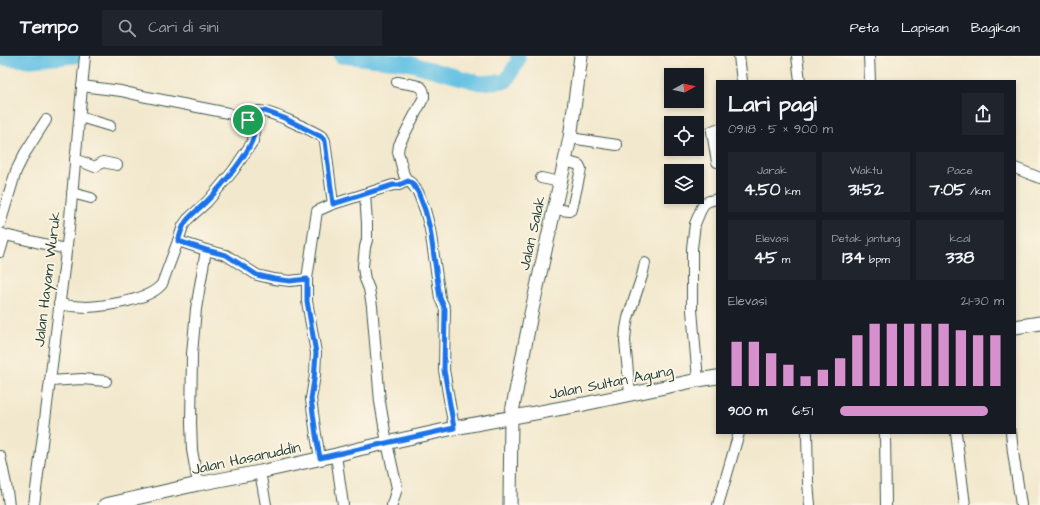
<!DOCTYPE html>
<html lang="id">
<head>
<meta charset="utf-8">
<style>
	:root { --surface:#171b24; --page:#20242c; --text:#f1f3f6; --muted:#9ea1a6; --line:#363941; --accent:#d690ce }
	body { margin:0; font-family:"Architects Daughter",sans-serif; background:var(--page); color:var(--text); height:100vh; display:flex; flex-direction:column; font-size:15px; white-space:nowrap }
	* { box-sizing:border-box; margin:0 }
	p { font-size:13px; color:var(--muted) }
	.icon { flex:none; width:22px; height:22px; fill:none; stroke:currentColor; stroke-width:2; stroke-linecap:round; stroke-linejoin:round }
	.map { position:relative; flex:1; overflow:hidden }
	.drawer { position:absolute; left:716px; top:24px; width:300px; height:354px; display:flex; flex-direction:column; background:var(--surface); border-radius:0px; box-shadow:0 2px 6px #0003 }
	.drawer>* { flex:none }
	.needle { width:26px; rotate:82deg }
	.buttons { position:absolute; left:664px; top:12px; display:grid; gap:8px }
	.buttons a { display:grid; place-items:center; width:40px; height:40px; border-radius:0px; background:var(--surface); box-shadow:0 2px 6px #0003; font-size:20px }
	.pin { position:absolute; display:grid; place-items:center; width:34px; height:34px; color:#fff; margin:-17px; border:2px solid #fff; border-radius:50%; box-shadow:0 1px 4px #0007 }
	.round { display:grid; place-items:center; flex:none; width:42px; height:42px; border-radius:0px; background:var(--page) }
	.overview { display:flex; align-items:center; justify-content:space-between; height:68px; padding:0 12px }
	h1 { font-size:22px; font-weight:700; line-height:30px }
	.figures { display:grid; grid-template-columns:repeat(3,1fr); gap:6px; height:68px; padding:4px 12px }
	.figures div { display:grid; align-content:center; border-radius:0px; background:var(--page); text-align:center }
	.figures b { font-size:17px; font-weight:700 }
	.figures small { font-size:11px; font-weight:400 }
	.figures p { font-size:11px }
	.chart { height:112px; padding:8px 12px }
	.chart p { display:flex; justify-content:space-between }
	.chart svg { width:100%; height:72px; margin-top:4px; stroke:var(--accent); stroke-width:6 }
	ul { padding:0 12px; list-style:none; font-size:13px }
	li { display:grid; grid-template-columns:64px 48px 1fr; align-items:center; height:30px }
	li i { height:10px; border-radius:5px; background:var(--accent) }
	header { display:flex; align-items:center; gap:24px; box-sizing:border-box; height:56px; padding:0 20px; background:var(--surface); border-bottom:1px solid var(--line) }
	header strong { font-size:19px }
	nav { display:flex; gap:22px; margin-inline-start:auto; font-size:14px }
	.search { width:280px; height:36px; background:var(--page); display:flex; align-items:center; gap:10px; box-sizing:border-box; padding:0 14px; border-radius:0px; color:var(--muted); font-size:15px }
	.map>svg:first-child { display:block }
	.lines { fill:none; stroke-linecap:round; stroke-linejoin:round }
	.river { stroke:#66c2e4; stroke-width:15 }
	.minor-casing { stroke:#3f574b; stroke-width:12 }
	.major-casing { stroke:#3f574b; stroke-width:15 }
	.minor { stroke:#fff; stroke-width:10 }
	.major { stroke:#fff; stroke-width:13 }
	.route-casing { stroke:#fff; stroke-width:8 }
	.route { stroke:#1a73e8; stroke-width:5 }
	.labels { text-anchor:middle; stroke-width:3.5; stroke-linejoin:round; paint-order:stroke }
	.street-label { font-size:15px; fill:#1f3d34; stroke:#fcf5e5 }
</style>
</head>
<body>
<header>
<strong>Tempo</strong>
<div class="search"><svg class="icon" aria-label="search" viewBox="0 0 24 24"><circle cx="10" cy="10" r="6"/><path d="M15 15l6 6"/></svg>Cari di sini</div>
<nav><a>Peta</a><a>Lapisan</a><a>Bagikan</a></nav>
</header>
<div class="map">
<svg width="1040" height="449" viewBox="0 0 1040 449">
	<rect width="100%" height="100%" fill="#fcf5e5"/>
	<filter id="ink" filterUnits="userSpaceOnUse"><feTurbulence type="fractalNoise" baseFrequency=".025" numOctaves="2"/><feDisplacementMap in="SourceGraphic" scale="8" xChannelSelector="R" yChannelSelector="G"/><feConvolveMatrix kernelMatrix="1 2 1 2 8 2 1 2 1" color-interpolation-filters="sRGB"/></filter>
	<filter id="wash" filterUnits="userSpaceOnUse"><feTurbulence type="fractalNoise" baseFrequency=".012" numOctaves="4" result="noise"/><feDisplacementMap in="SourceGraphic" scale="16" xChannelSelector="R" yChannelSelector="G"/><feGaussianBlur stdDeviation="0.9" result="paint"/><feColorMatrix in="noise" values="0 0 0 0 0 0 0 0 0 0 0 0 0 0 0 0 0 1.4 0 .05"/><feComposite in="paint" operator="in"/></filter>
	<g filter="url(#wash)">
		<rect width="100%" height="100%" fill="#f2e8cd"/>
		<g class="lines">
			<g class="river">
				<polyline points="341,0 408,7 480,27 506,25 518,5 518,0"/>
				<polyline points="0,2 31,4 75,0"/>
			</g>
		</g>
	</g>
	<g filter="url(#ink)">
		<g class="lines">
			<g class="minor-casing">
				<g id="minor">
					<polyline points="739,0 742,25"/>
					<polyline points="797,0 800,25"/>
					<polyline points="869,0 870,25"/>
					<path d="M 397,26 C 402,27 418,29 421,31 C 424,34 424,37 424,41 L 399,89 L 398,96 L 404,119 L 408,125 L 411,127 L 418,136 L 425,154 L 430,173 L 440,242 L 445,253 L 444,314 L 454,372"/>
					<polyline points="80,61 110,70"/>
					<path d="M 248,65 C 251,60 254,56 259,55 C 269,54 313,75 323,81 L 325,85 L 333,148"/>
					<polyline points="717,73 712,75 712,76 717,106"/>
					<polyline points="570,82 617,89"/>
					<polyline points="75,103 95,111 103,106 117,109"/>
					<polyline points="1015,112 1040,122"/>
					<polyline points="541,122 560,126"/>
					<polyline points="72,137 91,142"/>
					<polyline points="365,138 367,167 367,184 365,191 363,210 364,218 365,223 369,233 372,250 380,346 387,387 397,432 392,449"/>
					<polyline points="554,153 569,155 572,153 581,113 579,109 565,105"/>
					<polyline points="0,168 16,115 25,97 46,64"/>
					<polyline points="0,177 5,179 66,193"/>
					<polyline points="178,185 206,194 226,199 257,219 274,223 290,225 307,223 317,155 333,148 393,129 399,129 408,125"/>
					<polyline points="0,196 5,179"/>
					<polyline points="307,223 307,245 316,297 315,319 311,343 316,379 320,402"/>
					<path d="M 59,248 C 68,250 77,251 87,251 C 106,250 150,244 162,228 L 178,185 L 183,170 L 188,163 L 207,146 L 233,115 L 253,85 L 254,73 L 248,65 L 228,57 L 142,40 L 121,35 L 82,30"/>
					<polyline points="698,324 692,254 692,192 695,168 702,151 705,147 709,145 717,143"/>
					<polyline points="50,325 82,323 106,325"/>
					<polyline points="630,338 625,285 626,273 628,262 642,220 645,207"/>
					<polyline points="807,377 808,427 810,449"/>
					<polyline points="885,377 886,449"/>
					<polyline points="956,377 965,449"/>
					<polyline points="1011,377 1013,396 1021,449"/>
					<polyline points="336,399 343,449"/>
					<polyline points="0,400 6,428 9,449"/>
					<polyline points="260,416 266,449"/>
					<polyline points="198,428 192,394 191,367 192,298 196,253 206,194"/>
					<polyline points="34,449 50,325 69,172 85,0"/>
					<polyline points="718,449 739,377"/>
				</g>
			</g>
			<g class="major-casing">
				<g id="major">
					<polyline points="1015,271 1040,267"/>
					<polyline points="105,449 198,428 260,416 336,399 359,393 454,372 584,348 698,324 717,321"/>
					<polyline points="510,449 511,361 531,258 570,82 581,0"/>
				</g>
			</g>
			<use href="#minor" class="minor"/>
			<use href="#major" class="major"/>
		</g>
	</g>
	<g class="lines" filter="url(#ink)">
		<g class="route-casing">
			<path id="route" d="M 259,55 L 265,55 L 284,62 L 322,81 L 325,85 L 333,148 L 393,129 L 399,129 L 408,125 L 412,127 L 418,136 L 425,154 L 430,173 L 440,242 L 445,253 L 444,314 L 454,372 L 359,393 L 320,402 L 316,379 L 311,343 L 314,324 L 316,297 L 307,245 L 307,223 L 290,225 L 274,223 L 257,219 L 226,199 L 206,194 L 178,185 C 181,177 182,169 188,163 C 194,156 200,152 206,146 C 218,134 256,91 254,75 C 254,71 250,68 248,64 L 254,57 Z"/>
		</g>
		<use href="#route" class="route"/>
	</g>
	<g class="labels">
		<g class="street-label">
			<text transform="translate(532 177) rotate(-77)" y="5">Jalan Salak</text>
			<text transform="translate(47 223) rotate(-83)" y="5">Jalan Hayam Wuruk</text>
			<text transform="translate(611 326) rotate(-11)" y="5">Jalan Sultan Agung</text>
			<text transform="translate(246 402) rotate(-12)" y="5">Jalan Hasanuddin</text>
		</g>
	</g>
</svg>
<div class="buttons">
<a><svg class="needle" viewBox="-14 -14 28 28"><path d="M0-13l5 13h-10z" fill="#e53935"/><path d="M0 13l5-13h-10z" fill="#9ea1a6"/></svg></a>
<a><svg class="icon" aria-label="locate" viewBox="0 0 24 24"><circle cx="12" cy="12" r="6"/><path d="M12 2v4M12 18v4M2 12h4M18 12h4"/></svg></a>
<a><svg class="icon" aria-label="layers" viewBox="0 0 24 24"><path d="M12 4l9 5-9 5-9-5zM3 14l9 5 9-5"/></svg></a>
</div>
<div class="pin" style="left:248px;top:64px;background:#1e9e55"><svg class="icon" aria-label="arrive" viewBox="0 0 24 24"><path d="M6 21V4h12l-3 4 3 4H6"/></svg></div>
<section class="drawer">
<div class="overview"><div><h1>Lari pagi</h1><p>09:18 · 5 × 900 m</p></div><a class="round"><svg class="icon" aria-label="share" viewBox="0 0 24 24"><path d="M12 15V3M7 8l5-5 5 5M5 13v7h14v-7"/></svg></a></div>
<div class="figures">
<div><p>Jarak</p><b>4.50<small> km</small></b></div>
<div><p>Waktu</p><b>31:52</b></div>
<div><p>Pace</p><b>7:05<small> /km</small></b></div>
</div>
<div class="figures">
<div><p>Elevasi</p><b>45<small> m</small></b></div>
<div><p>Detak jantung</p><b>134<small> bpm</small></b></div>
<div><p>kcal</p><b>338</b></div>
</div>
<div class="chart"><p><span>Elevasi</span>21–30 m</p>
<svg viewBox="0 0 160 44" preserveAspectRatio="none"><path d="M5 44V17M15 44V17M25 44V24M35 44V31M45 44V38M55 44V34M65 44V27M75 44V13M85 44V6M95 44V6M105 44V6M115 44V6M125 44V6M135 44V10M145 44V13M155 44V13"/></svg>
</div>
<ul>
<li><b>900 m</b>6:51<i style="width:90%"></i></li>
</ul>
</section>
</div>
</body>
</html>
